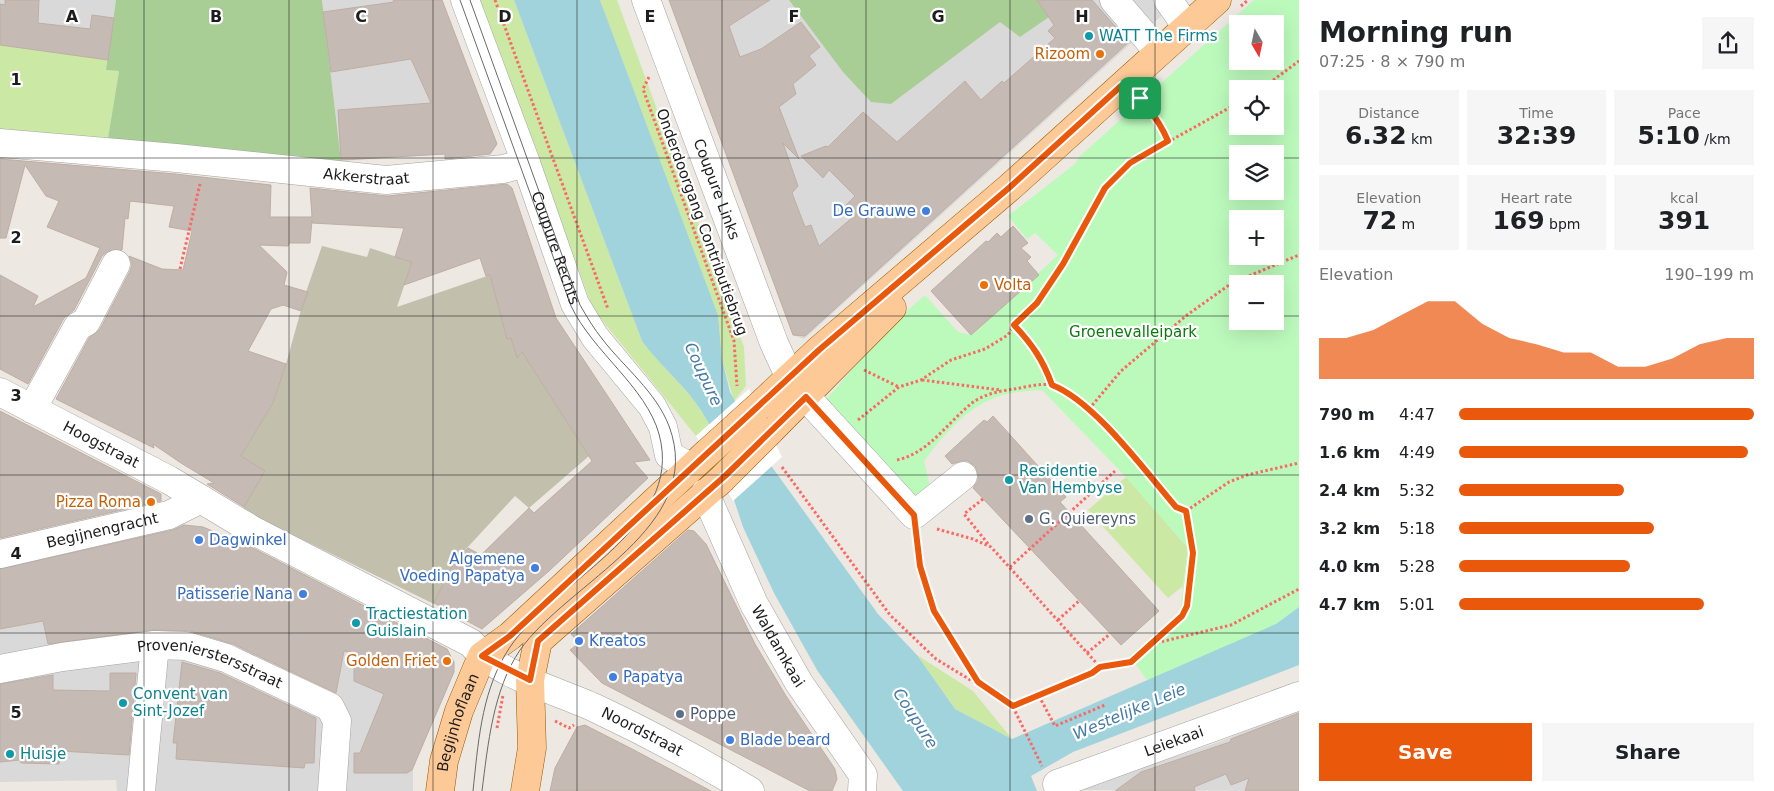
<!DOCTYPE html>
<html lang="en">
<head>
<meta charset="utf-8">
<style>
	:root { --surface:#fff; --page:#f6f6f6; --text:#202124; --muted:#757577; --accent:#ea580c }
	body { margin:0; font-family:"DejaVu Sans",sans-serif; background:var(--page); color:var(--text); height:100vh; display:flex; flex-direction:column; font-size:19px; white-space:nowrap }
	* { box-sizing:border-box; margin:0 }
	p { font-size:16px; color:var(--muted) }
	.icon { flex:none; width:28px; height:28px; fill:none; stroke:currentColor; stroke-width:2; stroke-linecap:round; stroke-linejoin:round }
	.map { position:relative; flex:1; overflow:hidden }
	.side { display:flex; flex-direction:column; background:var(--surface); width:475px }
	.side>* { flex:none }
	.needle { width:32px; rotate:171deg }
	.fabs { position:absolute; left:1229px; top:15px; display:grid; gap:10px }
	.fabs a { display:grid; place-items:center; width:55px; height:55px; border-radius:0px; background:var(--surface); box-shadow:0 5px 20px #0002; font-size:25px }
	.pin { position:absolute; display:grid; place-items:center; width:42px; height:42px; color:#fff; margin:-21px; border-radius:10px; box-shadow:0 2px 8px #0006 }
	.round { display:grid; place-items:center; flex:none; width:52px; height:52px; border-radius:0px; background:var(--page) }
	.overview { display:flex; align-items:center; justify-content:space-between; height:85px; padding:0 20px }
	h1 { font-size:28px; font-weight:700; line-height:38px }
	.stats { display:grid; grid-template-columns:repeat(3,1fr); gap:8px; height:85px; padding:5px 20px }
	.stats div { display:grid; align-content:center; border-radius:0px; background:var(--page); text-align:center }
	.stats b { font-size:25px; font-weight:700 }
	.stats small { font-size:14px; font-weight:400 }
	.stats p { font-size:14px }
	.chart { height:140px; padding:10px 20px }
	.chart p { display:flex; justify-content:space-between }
	.chart svg { width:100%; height:90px; margin-top:5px; fill:var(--accent); opacity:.7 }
	.primary-button { display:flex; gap:10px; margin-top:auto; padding:10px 20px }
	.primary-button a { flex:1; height:58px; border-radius:0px; background:var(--accent); color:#fff; font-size:20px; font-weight:700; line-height:58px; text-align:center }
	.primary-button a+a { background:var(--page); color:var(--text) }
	ul { padding:0 20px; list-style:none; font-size:16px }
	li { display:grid; grid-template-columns:80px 60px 1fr; align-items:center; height:38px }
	li i { height:12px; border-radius:6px; background:var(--accent) }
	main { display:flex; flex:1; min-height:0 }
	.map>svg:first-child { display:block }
	.residential { fill:#dad9d9 }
	.construction { fill:#c2c0ad }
	.grass { fill:#cbe9a5 }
	.forest { fill:#a9ce95 }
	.park { fill:#bcfabc; fill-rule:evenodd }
	.water { fill:#a0d3dc }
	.pier { fill:#fff }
	.building { fill:#c5bab4; stroke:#bfaea3 }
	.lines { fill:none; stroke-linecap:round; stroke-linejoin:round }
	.minor-casing { stroke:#a3a3a3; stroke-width:29 }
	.major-casing { stroke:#935900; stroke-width:29 }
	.path { stroke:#fb6964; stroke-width:3; stroke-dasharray:2.5 2.5; stroke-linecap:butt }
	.minor { stroke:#fff; stroke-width:28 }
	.major { stroke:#fdca97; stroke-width:28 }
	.tram { stroke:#6a6a6a; stroke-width:1 }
	.major-bridge-casing { stroke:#935900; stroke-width:29; stroke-linecap:butt }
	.major-bridge { stroke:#fdca97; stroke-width:28 }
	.route-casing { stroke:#fff; stroke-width:10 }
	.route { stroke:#ea580c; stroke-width:6 }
	.grid { fill:none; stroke:#1c1c1c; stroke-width:1; stroke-opacity:0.55 }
	.culture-dot { fill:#0f9aa8; stroke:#fff; stroke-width:2 }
	.food-dot { fill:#e8710a; stroke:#fff; stroke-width:2 }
	.shop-dot { fill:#3f7fe0; stroke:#fff; stroke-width:2 }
	.service-dot { fill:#5c6f8a; stroke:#fff; stroke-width:2 }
	.labels { text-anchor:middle; stroke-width:4.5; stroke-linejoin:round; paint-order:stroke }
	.culture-label { font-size:15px; fill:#0d838f; stroke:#fff; text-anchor:start }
	.food-label { font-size:15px; fill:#c56008; stroke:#fff; text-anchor:end }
	.street-label { font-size:15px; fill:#1c1c1c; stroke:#fff }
	.shop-label { font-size:15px; fill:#366cbe; stroke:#fff; text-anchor:start }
	.park-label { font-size:15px; fill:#0a7a0b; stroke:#fff }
	.service-label { font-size:15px; fill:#4e5e75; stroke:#fff; text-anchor:start }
	.water-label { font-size:16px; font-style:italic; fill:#457aa4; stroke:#fff }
	.grid-label { font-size:16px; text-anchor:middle; font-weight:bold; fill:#1c1c1c; stroke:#fff; stroke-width:4.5; stroke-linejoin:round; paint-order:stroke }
</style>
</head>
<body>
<main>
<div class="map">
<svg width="1299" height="791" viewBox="0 0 1299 791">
	<rect width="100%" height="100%" fill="#ede8e1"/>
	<g class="residential">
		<polygon points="0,0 116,0 108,60 0,45"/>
		<polygon points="322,0 442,0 497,144 493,151 341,161"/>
		<polygon points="669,0 1179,0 804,339 793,335"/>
		<polygon points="181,524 203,527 253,548 447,650 454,662 413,768 413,791 117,791 116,780 0,782 0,564"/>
		<polygon points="1299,710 1299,791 1074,790 1213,744"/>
	</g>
	<polygon class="construction" points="322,246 367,257 370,248 412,262 397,307 490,275 507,338 511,338 517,358 522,352 589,456 529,508 515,496 454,562 434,604 242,510 264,471 241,456 273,403 286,364 306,292"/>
	<g class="grass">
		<path d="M 480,0 L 514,0 L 642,341 C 664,370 692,391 709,424 L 696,436 L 593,309 Z"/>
		<polygon points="600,0 617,0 744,347 746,386 734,401 722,359 718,315"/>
		<polygon points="0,45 108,60 107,70 119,71 108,138 0,129"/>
		<polygon points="1126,477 1188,548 1183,586 1168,598 1088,510"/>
		<polygon points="917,655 973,691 1012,739 955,709"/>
	</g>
	<g class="forest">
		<polygon points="116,0 322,0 341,161 108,138 119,71 106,70"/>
		<polygon points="789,0 1037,0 1049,17 1020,37 1000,22 891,104 871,102 843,72"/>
	</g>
	<path class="park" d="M 1254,0 L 1299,0 L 1299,607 L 1276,624 L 1148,681 L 1129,656 L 1180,613 L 1188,548 L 1126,477 L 1042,390 C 1030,391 1016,391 1003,395 C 970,404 944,434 924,461 L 931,491 L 914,504 L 822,404 L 891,325 L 925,295 L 958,332 L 972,335 L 1058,255 L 1035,233 L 1027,239 L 1008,216 L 1075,164 L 1080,156 ZM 1238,24 L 1275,24 L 1275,61 L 1238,61 ZM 1238,89 L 1275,89 L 1275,126 L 1238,126 ZM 1238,154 L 1275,154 L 1275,191 L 1238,191 ZM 1238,219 L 1275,219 L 1275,256 L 1238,256 ZM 1238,284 L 1275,284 L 1275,321 L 1238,321 Z"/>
	<path class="water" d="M 514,0 L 600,0 L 718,315 L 722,359 L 730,392 L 772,467 L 878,614 L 917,655 L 955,709 L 1012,739 L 1276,624 L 1299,607 L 1299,665 L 1073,752 L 1031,776 L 1037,791 L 903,791 L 817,670 L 774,593 L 743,527 L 709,424 C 691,389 664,371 642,341 Z"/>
	<polygon class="pier" points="749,389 782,457 733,501 696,436"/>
	<g class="building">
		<polygon points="5,0 39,0 38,23 90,29 92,15 114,18 108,60 0,45 0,4 5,5"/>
		<polygon points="393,0 442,0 497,144 490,154 445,159 445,154 341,160 338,110 431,103 411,59 331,72 323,12 394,2"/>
		<polygon points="669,0 770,0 729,26 740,57 761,49 801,22 820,47 809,56 816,65 793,84 796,94 779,107 799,159 783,143 798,186 792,193 805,227 811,225 819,246 853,217 844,207 855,196 829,170 823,178 801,156 826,146 828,147 863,112 897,142 965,81 981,100 1002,81 1004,83 1055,38 1048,31 1054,25 1037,0 1092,0 1129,42 805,336 793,335"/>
		<polygon points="0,159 175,174 271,185 270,217 312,217 310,188 387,196 507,184 512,188 556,318 650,460 634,462 648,478 549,571 482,629 434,603 454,562 468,548 481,555 529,508 534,513 592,461 522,352 517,358 511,338 507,339 490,275 486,276 480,258 404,285 412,262 395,257 404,228 312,223 312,220 310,243 289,243 288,246 259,245 287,272 284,285 308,292 301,311 283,305 271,309 248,351 286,364 273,403 241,456 265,471 244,507 207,484 214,483 181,463 153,444 154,448 56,399 89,338 100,329 130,271 132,264 129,256 162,269 183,270 192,231 169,227 174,206 130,201 128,219 125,218 122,250 108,251 102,256 74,310 64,318 28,384 0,369 0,275 38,296 33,307 86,278 100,248 47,227 59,201 46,196 25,165 6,238 0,238"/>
		<polygon points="1013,226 1028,243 1021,248 1031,257 1027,261 1039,275 971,335 931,291 986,241 988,242 997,233 1001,237"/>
		<polygon points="0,411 161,494 161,501 0,538"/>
		<polygon points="993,416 1066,497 1060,502 1159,611 1121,645 973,488 978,481 978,474 975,466 968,461 961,461 952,464 945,456 984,420 987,422"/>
		<polygon points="184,525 203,527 253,548 447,649 454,662 454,672 412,770 407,773 354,773 354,753 360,753 384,694 354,681 354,652 344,651 336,693 233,644 190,631 153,630 48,644 43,621 0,629 0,569 173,530"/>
		<polygon points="688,530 694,531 706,544 755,644 786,696 835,769 837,779 832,791 810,791 602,683 570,650 579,643 571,634"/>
		<polygon points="182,662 220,673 316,718 314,763 305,763 304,768 176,759 177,743 173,743"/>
		<polygon points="110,673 136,673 129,755 60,751 59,764 21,763 20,760 0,762 0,684 53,675 53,690 110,691"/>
		<polygon points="1299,713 1299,791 1245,791 1249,778 1231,785 1226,774 1194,787 1195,791 1115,791 1141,772 1230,742 1231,739"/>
		<polygon points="585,725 634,750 711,791 550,791 555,768 577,727"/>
	</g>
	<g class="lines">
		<g class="minor-casing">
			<g id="minor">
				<path id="s1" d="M 465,0 L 526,163 L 575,304 L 595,337 L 652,406 L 663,427 L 669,455 L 690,467"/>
				<path id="s2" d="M 646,0 L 774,343 L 790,378"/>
				<polyline points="1114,0 1159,52"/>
				<polyline points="1168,0 1187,27"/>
				<path id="s3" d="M 0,143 L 176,158 L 386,180 L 503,169 L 526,163"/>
				<path id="s4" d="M 0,392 L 169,480 L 254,531 L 471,643 C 498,676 556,690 595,708 C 648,733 700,761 750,791"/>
				<polyline points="806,397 914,515 963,476"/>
				<polyline points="32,409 78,326 86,322 116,264"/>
				<path id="s5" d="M 705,493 L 754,604 L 799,683 L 863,775 L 862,791"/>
				<path id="s6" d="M 0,554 L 169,515 L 201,499"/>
				<path id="s7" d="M 0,669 L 62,657 L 155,645 L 186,646 L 226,658 L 330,707 L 337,721 L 332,791"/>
				<polyline points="141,791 155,645"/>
				<path id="s8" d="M 1060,791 L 1057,784 L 1299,696"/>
			</g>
		</g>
		<g class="major-casing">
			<g id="major">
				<polyline points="758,407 819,350 1010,187 1217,0"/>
				<polyline points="769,432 892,308"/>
				<path id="s9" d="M 440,791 L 444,761 L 459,711 L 482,656 L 510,636 L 706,454"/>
				<polyline points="525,791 532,748 530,680 538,641 721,480"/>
			</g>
		</g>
		<g class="path">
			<polyline points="495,0 608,309"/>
			<polyline points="1241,6 1248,0"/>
			<polyline points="649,77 643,89 734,341 737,386"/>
			<polyline points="1261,89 1299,61"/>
			<polyline points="1142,101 1159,121 1169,141"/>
			<polyline points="180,269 200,184"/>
			<path d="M 1014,325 C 1032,344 1043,360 1052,385"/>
			<polyline points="864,370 899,387"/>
			<polyline points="922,380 1000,390"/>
			<polyline points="1089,409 1121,371 1187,315 1232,283 1299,255"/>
			<polyline points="858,420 899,387 921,380 951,360 985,349 1008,335 1014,325 1037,303 1063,264 1105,188 1130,163 1238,103"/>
			<path d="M 897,460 C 929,453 947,423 972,403 C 984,394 1000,391 1014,389 C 1026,387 1040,383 1052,385 C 1085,393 1152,479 1176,507 L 1186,511"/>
			<polyline points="782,467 890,615 936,659 1013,706"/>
			<polyline points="983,499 964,514 989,545"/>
			<polyline points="1186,511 1229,482 1247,475 1299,463"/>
			<polyline points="937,529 973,539 991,547 1100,667"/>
			<polyline points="917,538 920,566 934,611 977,682"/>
			<polyline points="1010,567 1115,471"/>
			<polyline points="1058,620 1079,601"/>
			<polyline points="1152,644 1231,625 1299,589"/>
			<polyline points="1087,653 1110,634"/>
			<polyline points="1039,696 1055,726 1105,705"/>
			<polyline points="1013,706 1092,673 1100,667 1131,662 1182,616 1187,606 1193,553 1186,511"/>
			<polyline points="1013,707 1042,766"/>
			<polyline points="555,721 569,728 574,725"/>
			<polyline points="497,728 503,695"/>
		</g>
		<use href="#minor" class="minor"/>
		<use href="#major" class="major"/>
		<g class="tram">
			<path d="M 460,0 L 571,306 C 593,352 646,387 659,434 C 686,532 547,582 505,655 C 481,696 478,745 473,791"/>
			<path d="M 470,0 L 580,305 C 587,317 594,329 603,340 C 624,367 656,392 669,426 C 707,527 568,582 520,650 C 493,690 488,744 482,791"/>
		</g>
		<g class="major-bridge-casing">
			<g id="major-bridge">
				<polyline points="706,454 758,407"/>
				<polyline points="721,480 769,432"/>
			</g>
		</g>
		<use href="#major-bridge" class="major-bridge"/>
	</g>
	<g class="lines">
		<g class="route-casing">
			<path id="route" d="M 1121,86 C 1144,101 1157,116 1168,141 L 1130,163 L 1105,188 L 1063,264 L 1037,303 L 1014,325 C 1032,344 1043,360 1052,385 C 1094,401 1145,471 1176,507 L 1186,511 L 1193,553 L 1187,606 L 1182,616 L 1131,662 L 1100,667 L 1092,673 L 1013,706 L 978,682 L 934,611 L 920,566 L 914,515 L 806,397 L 725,476 L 538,641 L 530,680 L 482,656 L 510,636 L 819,350 L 1010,187 Z"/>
		</g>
		<use href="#route" class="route"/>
	</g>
	<path class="grid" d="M 144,0 L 144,791M 289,0 L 289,791M 433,0 L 433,791M 577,0 L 577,791M 722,0 L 722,791M 866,0 L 866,791M 1010,0 L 1010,791M 1155,0 L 1155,791M 0,158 L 1238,158M 1275,158 L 1299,158M 0,316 L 1238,316M 1275,316 L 1299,316M 0,475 L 1299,475M 0,633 L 1299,633"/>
	<g class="culture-dot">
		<circle cx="1089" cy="36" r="5"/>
		<circle cx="1009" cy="480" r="5"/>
		<circle cx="356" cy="623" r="5"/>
		<circle cx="123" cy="703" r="5"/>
		<circle cx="10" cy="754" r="5"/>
	</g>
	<g class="food-dot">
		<circle cx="1100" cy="54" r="5"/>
		<circle cx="984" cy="285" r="5"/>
		<circle cx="151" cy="502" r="5"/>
		<circle cx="447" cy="661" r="5"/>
	</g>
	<g class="shop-dot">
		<circle cx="926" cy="211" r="5"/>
		<circle cx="199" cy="540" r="5"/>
		<circle cx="535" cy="568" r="5"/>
		<circle cx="303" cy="594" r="5"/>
		<circle cx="579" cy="641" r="5"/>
		<circle cx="613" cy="677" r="5"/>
		<circle cx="730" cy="740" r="5"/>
	</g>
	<g class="service-dot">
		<circle cx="1029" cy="519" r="5"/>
		<circle cx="680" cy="714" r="5"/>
	</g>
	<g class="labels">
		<g class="culture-label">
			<text x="1099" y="41">WATT The Firms</text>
			<text x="1019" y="476">Residentie<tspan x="1019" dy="17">Van Hembyse</tspan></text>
			<text x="366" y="619">Tractiestation<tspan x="366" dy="17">Guislain</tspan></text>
			<text x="133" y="699">Convent van<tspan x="133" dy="17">Sint-Jozef</tspan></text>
			<text x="20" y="759">Huisje</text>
		</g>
		<g class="food-label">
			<text x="1090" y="59">Rizoom</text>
			<text x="994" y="290" text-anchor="start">Volta</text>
			<text x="141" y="507">Pizza Roma</text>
			<text x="437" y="666">Golden Friet</text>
		</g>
		<g class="street-label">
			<text dy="5" stroke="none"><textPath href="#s3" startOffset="368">Akkerstraat</textPath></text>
			<text dy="5" stroke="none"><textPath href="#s2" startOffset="202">Coupure Links</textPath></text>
			<text transform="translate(702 222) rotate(70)" y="5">Onderdoorgang Contributiebrug</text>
			<text dy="5" stroke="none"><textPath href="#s1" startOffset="264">Coupure Rechts</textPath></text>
			<text dy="5" stroke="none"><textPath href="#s4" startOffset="114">Hoogstraat</textPath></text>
			<text dy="5" stroke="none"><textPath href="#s6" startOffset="105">Begijnengracht</textPath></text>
			<text dy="5" stroke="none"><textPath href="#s5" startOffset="170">Waldamkaai</textPath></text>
			<text dy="5" stroke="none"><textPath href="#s7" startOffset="215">Provenierstersstraat</textPath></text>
			<text dy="5" stroke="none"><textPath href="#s9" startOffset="71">Begijnhoflaan</textPath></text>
			<text dy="5" stroke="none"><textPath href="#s4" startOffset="728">Noordstraat</textPath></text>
			<text dy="5" stroke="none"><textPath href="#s8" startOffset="132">Leiekaai</textPath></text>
		</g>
		<g class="shop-label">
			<text x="916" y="216" text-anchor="end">De Grauwe</text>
			<text x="209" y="545">Dagwinkel</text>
			<text x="525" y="564" text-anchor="end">Algemene<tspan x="525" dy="17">Voeding Papatya</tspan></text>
			<text x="293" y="599" text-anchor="end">Patisserie Nana</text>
			<text x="589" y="646">Kreatos</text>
			<text x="623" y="682">Papatya</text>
			<text x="740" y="745">Blade beard</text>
		</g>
		<g class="park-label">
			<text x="1133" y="337">Groenevalleipark</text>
		</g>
		<g class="service-label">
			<text x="1039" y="524">G. Quiereyns</text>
			<text x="690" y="719">Poppe</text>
		</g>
		<g class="water-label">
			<text transform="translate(704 374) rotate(65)" y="6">Coupure</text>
			<text transform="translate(1129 711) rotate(-23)" y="6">Westelijke Leie</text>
			<text transform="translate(916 718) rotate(57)" y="6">Coupure</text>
		</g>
	</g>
	<g class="grid-label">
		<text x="72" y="22">A</text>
		<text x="216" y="22">B</text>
		<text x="361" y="22">C</text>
		<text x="505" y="22">D</text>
		<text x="650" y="22">E</text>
		<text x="794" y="22">F</text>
		<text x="938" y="22">G</text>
		<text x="1082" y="22">H</text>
		<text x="16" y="85">1</text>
		<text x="16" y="243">2</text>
		<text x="16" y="401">3</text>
		<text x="16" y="559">4</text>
		<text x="16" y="718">5</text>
	</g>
</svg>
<div class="fabs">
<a><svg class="needle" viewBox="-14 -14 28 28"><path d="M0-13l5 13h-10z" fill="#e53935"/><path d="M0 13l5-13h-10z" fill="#757577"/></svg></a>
<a><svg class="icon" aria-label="locate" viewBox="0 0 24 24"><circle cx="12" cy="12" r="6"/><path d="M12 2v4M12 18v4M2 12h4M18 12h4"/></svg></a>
<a><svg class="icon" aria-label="layers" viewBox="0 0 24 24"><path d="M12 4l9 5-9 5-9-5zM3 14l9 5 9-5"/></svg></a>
<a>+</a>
<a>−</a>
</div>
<div class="pin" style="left:1140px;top:98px;background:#1e9e55"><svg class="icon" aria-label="arrive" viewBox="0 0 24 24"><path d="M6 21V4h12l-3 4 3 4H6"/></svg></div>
</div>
<section class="side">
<div class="overview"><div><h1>Morning run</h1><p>07:25 · 8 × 790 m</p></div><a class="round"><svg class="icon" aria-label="share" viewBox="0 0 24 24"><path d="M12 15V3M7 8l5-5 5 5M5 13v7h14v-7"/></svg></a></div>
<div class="stats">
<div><p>Distance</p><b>6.32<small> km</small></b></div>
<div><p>Time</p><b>32:39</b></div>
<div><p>Pace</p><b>5:10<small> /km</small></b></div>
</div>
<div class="stats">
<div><p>Elevation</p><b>72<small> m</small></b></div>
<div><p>Heart rate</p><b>169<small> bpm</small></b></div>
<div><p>kcal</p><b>391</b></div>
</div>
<div class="chart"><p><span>Elevation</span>190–199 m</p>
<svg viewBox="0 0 160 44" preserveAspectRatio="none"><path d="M0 44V24L10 24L20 20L30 13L40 6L50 6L60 17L70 24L80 27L90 31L100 31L110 38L120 38L130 34L140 27L150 24L160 24V44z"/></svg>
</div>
<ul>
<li><b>790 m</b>4:47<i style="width:100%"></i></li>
<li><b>1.6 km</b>4:49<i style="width:98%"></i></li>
<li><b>2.4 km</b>5:32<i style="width:56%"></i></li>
<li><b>3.2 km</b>5:18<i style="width:66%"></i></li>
<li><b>4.0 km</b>5:28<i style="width:58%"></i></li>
<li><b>4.7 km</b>5:01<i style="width:83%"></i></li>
</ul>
<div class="primary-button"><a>Save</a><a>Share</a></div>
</section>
</main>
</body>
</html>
